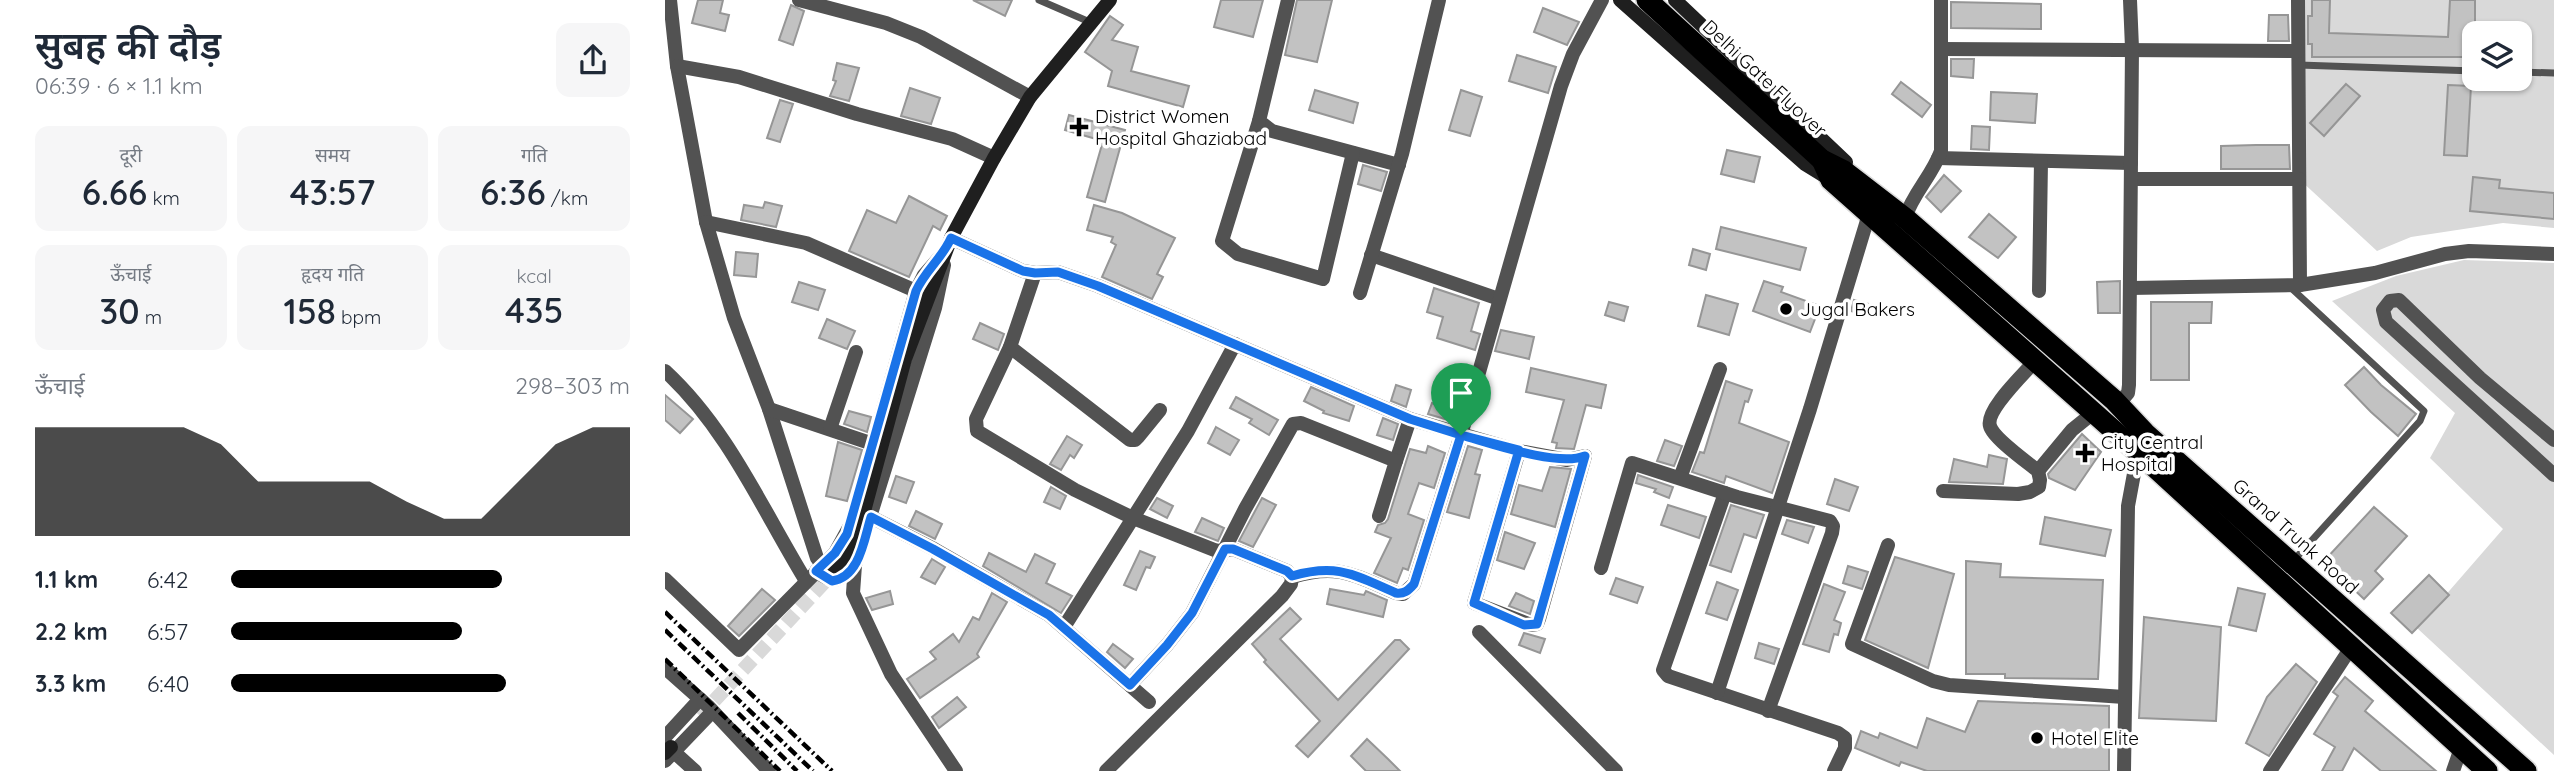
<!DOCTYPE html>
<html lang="hi">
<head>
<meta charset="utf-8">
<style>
	:root { --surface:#fff; --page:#f6f6f7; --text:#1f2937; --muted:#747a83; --accent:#000 }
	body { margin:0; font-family:Quicksand,"Noto Sans Devanagari",sans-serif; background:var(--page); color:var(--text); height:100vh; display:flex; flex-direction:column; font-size:26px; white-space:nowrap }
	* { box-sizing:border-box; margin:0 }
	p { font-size:23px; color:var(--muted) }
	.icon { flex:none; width:38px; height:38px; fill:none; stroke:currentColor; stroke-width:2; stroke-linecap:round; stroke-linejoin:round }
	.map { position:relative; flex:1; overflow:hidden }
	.details { display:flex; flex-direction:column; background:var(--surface); width:665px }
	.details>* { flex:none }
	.tools { position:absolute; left:1797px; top:21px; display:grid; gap:14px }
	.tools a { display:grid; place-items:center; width:70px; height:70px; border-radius:14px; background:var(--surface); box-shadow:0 2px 5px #0004; font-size:35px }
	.pin { position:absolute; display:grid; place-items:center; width:60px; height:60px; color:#fff; margin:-72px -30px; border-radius:50% 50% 50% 0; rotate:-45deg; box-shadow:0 0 7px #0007 }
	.pin .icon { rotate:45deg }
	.round { display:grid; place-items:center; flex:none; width:74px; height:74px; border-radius:14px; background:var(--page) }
	.summary { display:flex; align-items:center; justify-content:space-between; height:119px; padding:0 35px }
	h1 { font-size:38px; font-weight:600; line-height:52px }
	.metrics { display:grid; grid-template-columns:repeat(3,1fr); gap:10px; height:119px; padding:7px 35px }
	.metrics div { display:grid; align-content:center; border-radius:14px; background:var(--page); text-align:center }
	.metrics b { font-size:35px; font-weight:600 }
	.metrics small { font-size:19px; font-weight:400 }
	.metrics p { font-size:19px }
	.chart { height:196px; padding:14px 35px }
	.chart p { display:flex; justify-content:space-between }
	.chart svg { width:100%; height:126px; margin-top:7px; fill:var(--accent); opacity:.7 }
	ul { padding:0 35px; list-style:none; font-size:23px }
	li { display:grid; grid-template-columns:112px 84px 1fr; align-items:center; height:52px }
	li i { height:18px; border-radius:9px; background:var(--accent) }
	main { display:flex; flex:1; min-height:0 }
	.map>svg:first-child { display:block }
	.green { fill:#d9d9d9; fill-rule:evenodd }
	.building { fill:#c2c2c2; stroke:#969696; stroke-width:2 }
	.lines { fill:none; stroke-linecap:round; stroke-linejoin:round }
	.secondary-tunnel { stroke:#d9d9d9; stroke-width:14; stroke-dasharray:14 7; stroke-linecap:butt }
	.highway-casing { stroke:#dbdbdb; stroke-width:24 }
	.lane { stroke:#525252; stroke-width:7 }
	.street { stroke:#525252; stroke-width:14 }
	.secondary { stroke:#1f1f1f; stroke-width:14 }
	.highway { stroke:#000; stroke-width:21 }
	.rail { stroke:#000; stroke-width:4.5; stroke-dasharray:10 3.5 2 3.5; stroke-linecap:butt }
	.route-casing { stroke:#fff; stroke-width:14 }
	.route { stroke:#1a73e8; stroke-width:9 }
	.poi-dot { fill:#000; stroke:#fff; stroke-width:2.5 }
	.labels { text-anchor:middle; stroke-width:7; stroke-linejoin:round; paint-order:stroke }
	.street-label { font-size:19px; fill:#000; stroke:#fff }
	.poi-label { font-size:19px; fill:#000; stroke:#fff; text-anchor:start }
</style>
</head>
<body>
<main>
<section class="details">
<div class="summary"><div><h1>सुबह की दौड़</h1><p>06:39 · 6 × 1.1 km</p></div><a class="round"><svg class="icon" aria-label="share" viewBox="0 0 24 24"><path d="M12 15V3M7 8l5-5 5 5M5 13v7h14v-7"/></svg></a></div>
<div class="metrics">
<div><p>दूरी</p><b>6.66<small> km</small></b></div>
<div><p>समय</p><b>43:57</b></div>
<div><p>गति</p><b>6:36<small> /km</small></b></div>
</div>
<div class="metrics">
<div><p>ऊँचाई</p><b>30<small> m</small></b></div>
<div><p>हृदय गति</p><b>158<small> bpm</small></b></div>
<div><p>kcal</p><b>435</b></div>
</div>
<div class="chart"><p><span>ऊँचाई</span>298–303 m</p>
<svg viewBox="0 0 160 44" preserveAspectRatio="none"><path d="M0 44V6L10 6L20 6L30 6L40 6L50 12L60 25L70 25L80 25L90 25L100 32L110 38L120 38L130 25L140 12L150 6L160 6V44z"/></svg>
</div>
<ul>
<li><b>1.1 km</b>6:42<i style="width:68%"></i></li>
<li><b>2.2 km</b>6:57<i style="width:58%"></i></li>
<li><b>3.3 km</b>6:40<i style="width:69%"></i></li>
</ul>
</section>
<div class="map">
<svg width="1889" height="771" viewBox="0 0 1889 771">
	<rect width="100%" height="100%" fill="#fff"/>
	<g class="green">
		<path d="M 1633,0 L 1889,0 L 1889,228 L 1838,223 L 1746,237 L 1712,251 L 1634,179 ZM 1810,33 L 1855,33 L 1855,79 L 1810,79 Z"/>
		<polygon points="1799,260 1889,263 1889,755 1752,628 1838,529 1765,458 1790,413 1667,301 1731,276"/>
	</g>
	<g class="building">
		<polygon points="33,0 58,0 55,13 64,15 60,31 27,23"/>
		<polygon points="308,0 347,0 340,16"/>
		<polygon points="556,0 598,0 588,37 549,27"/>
		<polygon points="632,0 667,0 652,62 620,55"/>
		<polygon points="1647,0 1665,0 1664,33 1783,37 1785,0 1810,0 1810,57 1647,57 1647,44 1643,44 1643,16 1647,16"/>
		<polygon points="1286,2 1376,4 1376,29 1286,28"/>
		<polygon points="126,5 139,11 128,45 114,40"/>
		<polygon points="878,8 914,22 902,45 869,32"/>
		<polygon points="1604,15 1623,15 1624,41 1603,41"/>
		<polygon points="445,16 458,25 447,40 473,47 466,71 524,86 518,107 443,86 447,71 420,52"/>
		<polygon points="852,55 891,67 883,93 844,81"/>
		<polygon points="1286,59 1309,59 1308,78 1286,76"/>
		<polygon points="172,63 194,68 184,101 165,96 171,81 168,80"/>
		<polygon points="1236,82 1266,105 1257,117 1227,94"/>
		<polygon points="1681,84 1695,96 1659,136 1645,123"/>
		<polygon points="1783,85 1806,86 1802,156 1779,155"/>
		<polygon points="245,88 275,98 266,124 236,116"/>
		<polygon points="650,90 693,103 688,123 644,110"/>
		<polygon points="796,90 817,97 805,136 784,130"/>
		<polygon points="1326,92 1372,94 1370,123 1325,120"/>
		<polygon points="115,100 128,104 115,142 102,138"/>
		<polygon points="404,115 460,130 440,202 422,197 438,141 400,130"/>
		<polygon points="1307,126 1325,127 1324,150 1306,149"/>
		<polygon points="1591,145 1624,145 1625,169 1556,169 1556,146"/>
		<polygon points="1062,150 1095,157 1089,182 1056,174"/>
		<polygon points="698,165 722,172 716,191 693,184"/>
		<polygon points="1279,175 1296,191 1276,212 1261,197"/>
		<polygon points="1808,177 1835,180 1834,188 1889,193 1889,219 1805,211"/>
		<polygon points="244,196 282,216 275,230 268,226 244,277 184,251 202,210 231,223"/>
		<polygon points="100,202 117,206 111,227 76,220 79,205 98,208"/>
		<polygon points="429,205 457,213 510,238 492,274 498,277 487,299 437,277 451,245 446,242 448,237 422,230"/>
		<polygon points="1324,214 1351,237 1333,258 1304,237"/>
		<polygon points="1056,227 1141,248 1135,270 1051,249"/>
		<polygon points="1028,249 1045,254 1041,270 1024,265"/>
		<polygon points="71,252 93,254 91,277 69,275"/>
		<polygon points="1099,281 1118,287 1116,292 1155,306 1145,332 1088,311"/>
		<polygon points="1455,281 1455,313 1433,313 1432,282"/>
		<polygon points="134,282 160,290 153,310 127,302"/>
		<polygon points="769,288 814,303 806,331 815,334 810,350 772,338 778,317 762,312"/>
		<polygon points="1041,295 1073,304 1064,335 1033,326"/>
		<polygon points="1189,300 1211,306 1208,317 1186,311"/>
		<polygon points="944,302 963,307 959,321 940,315"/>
		<polygon points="1486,302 1547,302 1546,323 1524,323 1524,380 1486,380"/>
		<polygon points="162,319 190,331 182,349 154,338"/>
		<polygon points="315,323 339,334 333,350 308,339"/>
		<polygon points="836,330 869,337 864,359 830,351"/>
		<polygon points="1699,367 1716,385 1751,414 1733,436 1706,412 1680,385"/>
		<polygon points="866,368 941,385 936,408 921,405 909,449 891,448 892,443 887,442 899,400 861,392"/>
		<polygon points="1061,381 1087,390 1083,402 1080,401 1074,423 1124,442 1107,493 1061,476 1059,483 1027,472 1035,452 1039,453"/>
		<polygon points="731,385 746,390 741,407 726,401"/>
		<polygon points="646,387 689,406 684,421 658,413 659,411 639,401"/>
		<polygon points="0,395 28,419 15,433 0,420"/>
		<polygon points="571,397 613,420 604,435 584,423 587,419 565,408"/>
		<polygon points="767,403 793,412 790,422 763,414"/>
		<polygon points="184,411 206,417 202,432 179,424"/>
		<polygon points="718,418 733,424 728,440 712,435"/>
		<polygon points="551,427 574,440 565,455 543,443"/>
		<polygon points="1417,434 1436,452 1410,490 1384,478 1383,474"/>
		<polygon points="402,436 417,445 409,458 405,455 396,470 385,464"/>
		<polygon points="1000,440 1017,446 1009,466 992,461"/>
		<polygon points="173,442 197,450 182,501 161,496"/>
		<polygon points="763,446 780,453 769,488 754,483 743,514 759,520 743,570 738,568 732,583 709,573 726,538 710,532 713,525 720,523 723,519 745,449 761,453"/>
		<polygon points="803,446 817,450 810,474 815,475 804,518 782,512"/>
		<polygon points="1324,455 1342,459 1338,484 1284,482 1289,459 1322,467"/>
		<polygon points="885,467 906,469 890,527 846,514 854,485 877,491"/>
		<polygon points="973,475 1008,487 1004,498 989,492 991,489 971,483"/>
		<polygon points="231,476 249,482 241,503 224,497"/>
		<polygon points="1170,479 1193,487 1184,511 1162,504"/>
		<polygon points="386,487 401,496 395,509 379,502"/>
		<polygon points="492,498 508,506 502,518 485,509"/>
		<polygon points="597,498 611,505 588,547 574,541"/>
		<polygon points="1003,505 1041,517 1034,538 996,525"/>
		<polygon points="1066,505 1099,515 1091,538 1079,534 1066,572 1045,565"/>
		<polygon points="1709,507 1742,536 1710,571 1718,579 1699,599 1659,561"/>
		<polygon points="251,511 277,524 270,539 244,526"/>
		<polygon points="1380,517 1446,530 1440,556 1375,544"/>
		<polygon points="537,518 559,528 553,541 530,532"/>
		<polygon points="1122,520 1149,527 1143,543 1117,534"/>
		<polygon points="840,532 870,543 859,569 832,560"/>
		<polygon points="475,551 490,557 485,568 481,567 471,590 459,585"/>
		<polygon points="324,553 361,572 370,554 390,564 381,583 407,596 396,613 318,566"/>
		<polygon points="1230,557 1289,574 1263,668 1200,640"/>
		<polygon points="267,559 280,567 270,584 256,577"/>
		<polygon points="1301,561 1336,564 1335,577 1438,580 1433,679 1340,678 1340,674 1301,674"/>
		<polygon points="1183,566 1203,572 1197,589 1178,583"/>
		<polygon points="1764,575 1784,595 1747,633 1726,613"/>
		<polygon points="951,578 978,587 972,603 945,594"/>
		<polygon points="1052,582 1073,590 1062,620 1041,613"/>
		<polygon points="1159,584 1180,592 1169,620 1176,623 1173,635 1169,634 1164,652 1138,644"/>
		<polygon points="1573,588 1600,594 1591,631 1564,625"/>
		<polygon points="97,589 110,600 74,636 63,626"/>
		<polygon points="665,589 699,595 701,591 722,600 718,617 662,604"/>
		<polygon points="225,591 228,604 207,610 201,598"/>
		<polygon points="327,593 342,602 312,654 314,657 255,698 242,679 271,659 265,652 288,634 294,642 308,617 314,620"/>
		<polygon points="851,593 869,601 865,614 844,606"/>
		<polygon points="625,608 636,619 615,639 673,700 730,640 735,640 744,649 643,757 631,746 655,721 599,662 601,660 587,644"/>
		<polygon points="1479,617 1556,627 1551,721 1474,718"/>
		<polygon points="859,633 880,639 875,653 854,645"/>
		<polygon points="1094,643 1114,649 1109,664 1090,658"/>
		<polygon points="448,644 468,659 460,668 442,652"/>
		<polygon points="1631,664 1652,682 1604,756 1581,743 1602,697"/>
		<polygon points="1680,677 1708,701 1700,711 1771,771 1716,771 1689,748 1677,771 1657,771 1670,747 1649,734 1673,696 1668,692"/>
		<polygon points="292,697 301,707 274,728 267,717"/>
		<polygon points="1313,701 1444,706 1444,771 1262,771 1236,762 1234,766 1190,748 1196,731 1213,738 1215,733 1252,748 1262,718 1300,732"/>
		<polygon points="702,739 723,759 735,771 701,771 686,756"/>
	</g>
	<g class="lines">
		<polyline class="secondary-tunnel" points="35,716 169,572"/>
		<g class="highway-casing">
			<g id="highway">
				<polyline points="982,0 1157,160 1179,171 1240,218 1449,400 1480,433 1861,771"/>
				<polyline points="1157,160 1166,180 1473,452 1822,771"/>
			</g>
		</g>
		<g class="lane">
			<polyline points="374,0 427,23"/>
			<polyline points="1634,65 1810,71"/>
			<polyline points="1855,72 1889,73"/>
			<polyline points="1624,286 1759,411 1755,421 1629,560"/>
		</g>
		<g class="street">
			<polyline points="5,0 12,66 41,222 69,318 104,409 152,558 157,565"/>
			<polyline points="134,0 221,23 256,37 365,97"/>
			<polyline points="623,0 594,121 607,131 734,165"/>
			<polyline points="1633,0 1635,285"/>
			<polyline points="1276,49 1633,51"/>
			<polyline points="12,66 74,77 192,114 287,139 329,158"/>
			<polyline points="594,121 557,241 573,254 658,279 688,153"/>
			<polyline points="1273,158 1466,163"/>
			<polyline points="1466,179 1634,179"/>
			<path d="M 1240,218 C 1248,193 1267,176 1276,151 L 1276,0"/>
			<polyline points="41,222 141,243 251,291"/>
			<polyline points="286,238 358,271 370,273 393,272 433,286 745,419 854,451 902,460 920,456"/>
			<polyline points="706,255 834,299"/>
			<polyline points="279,265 270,308 190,565 188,593 226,674 291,771"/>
			<polyline points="370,273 345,347 311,419 312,431 410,490 468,518 552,551 568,549 622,571 627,577 626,584 617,596 441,771"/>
			<polyline points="1465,288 1635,285 1710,273 1780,254 1804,251 1889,254"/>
			<polyline points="1374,291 1376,161"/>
			<polyline points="695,293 737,154 774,0"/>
			<polyline points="345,347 465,440 470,440 473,437 495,410"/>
			<path d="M 0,371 C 63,429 97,509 141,581"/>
			<polyline points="1449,400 1457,400 1463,393 1464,385 1467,48 1465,0"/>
			<polyline points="104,409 208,444"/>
			<polyline points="165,429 191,352"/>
			<polyline points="1889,440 1815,378 1734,300 1725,301 1718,310 1721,322 1889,475"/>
			<polyline points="854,451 809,603 866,625 872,624 874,619 920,456"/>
			<polyline points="731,461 745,419"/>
			<polyline points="1373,471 1407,430 1428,413"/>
			<polyline points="1015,478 1055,369"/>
			<path d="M 1278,491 L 1353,494 L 1365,492 L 1374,487 L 1375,480 L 1373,471 C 1362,462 1328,438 1325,426 C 1320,410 1360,373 1371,360"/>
			<polyline points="1060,493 998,670 1003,676 1173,733 1180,738 1180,748 1169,771"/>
			<polyline points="206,517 269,549 384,615 484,702"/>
			<polyline points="1223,545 1187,644 1268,681 1284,685 1459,697"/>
			<polyline points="936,568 967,463 1072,497 1165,521 1168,526 1167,533 1103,711"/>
			<path d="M 151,571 C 170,586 175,580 190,565"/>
			<path d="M 627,577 C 673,563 689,575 731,593 L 738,594 L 749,584 L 796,435 L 896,86 L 908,54 L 937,0"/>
			<polyline points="0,579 74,650 170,553 186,524 251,291 259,275 281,250"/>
			<polyline points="399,627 523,431 570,344"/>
			<polyline points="814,632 951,771"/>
			<polyline points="0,668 44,707 104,771"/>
			<polyline points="465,685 502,645 527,613 580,509 628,424 636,423 731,461 714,516"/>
			<polyline points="1052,693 1145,409 1204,214"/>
			<polyline points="0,737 35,699"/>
			<polyline points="9,752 30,771"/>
			<polyline points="0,761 47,712"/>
			<polyline points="1459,771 1463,506 1473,452"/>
			<polyline points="1605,771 1687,646"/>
			<polyline points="1788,771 1796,748"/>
		</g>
		<g class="secondary">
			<polyline points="955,0 1140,164 1166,180"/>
			<polyline points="1010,0 1181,162 1179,171"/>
			<polyline points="169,572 187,550 191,541 240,359 286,238 329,158 365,97 445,0"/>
			<polyline points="0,753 6,747"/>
		</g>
		<use href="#highway" class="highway"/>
		<g class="rail">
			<polyline points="0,612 167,771"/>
			<polyline points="0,630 148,771"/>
			<polyline points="0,659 115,771"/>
			<polyline points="73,713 132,771"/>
		</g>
	</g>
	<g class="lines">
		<g class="route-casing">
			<path id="route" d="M 796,435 L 745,419 L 433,286 L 393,272 L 370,273 L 358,271 L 286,238 C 278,257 260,271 251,291 L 182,534 L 170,553 L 151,571 L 167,581 C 195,577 199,539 206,517 L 268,549 L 384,615 L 465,685 L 502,645 L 527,613 L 560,549 L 568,549 L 622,571 L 627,576 C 673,563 689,575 731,593 C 739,594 743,591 749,584 L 796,435 L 854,450 L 809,603 L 859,625 L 872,624 L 920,456 C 892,467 825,443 796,435"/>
		</g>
		<use href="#route" class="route"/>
	</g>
	<g class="poi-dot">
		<path d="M410.5 116.5h7v7h7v7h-7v7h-7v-7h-7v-7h7z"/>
		<circle cx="1121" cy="309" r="7"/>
		<path d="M1416.5 442.5h7v7h7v7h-7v7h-7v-7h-7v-7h7z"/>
		<circle cx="1372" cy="738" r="7"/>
	</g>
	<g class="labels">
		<g class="street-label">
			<text transform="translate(1100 78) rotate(43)" y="7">Delhi Gate Flyover</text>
			<text transform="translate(1631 536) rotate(42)" y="7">Grand Trunk Road</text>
		</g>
		<g class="poi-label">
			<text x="430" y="123">District Women<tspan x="430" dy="22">Hospital Ghaziabad</tspan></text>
			<text x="1135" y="316">Jugal Bakers</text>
			<text x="1436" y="449">City Central<tspan x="1436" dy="22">Hospital</tspan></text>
			<text x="1386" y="745">Hotel Elite</text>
		</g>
	</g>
</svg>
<div class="tools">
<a><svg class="icon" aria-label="layers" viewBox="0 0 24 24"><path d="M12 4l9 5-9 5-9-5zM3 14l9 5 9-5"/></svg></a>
</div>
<div class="pin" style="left:796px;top:435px;background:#1e9e55"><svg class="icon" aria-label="arrive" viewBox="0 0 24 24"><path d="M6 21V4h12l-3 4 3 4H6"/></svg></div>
</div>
</main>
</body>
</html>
